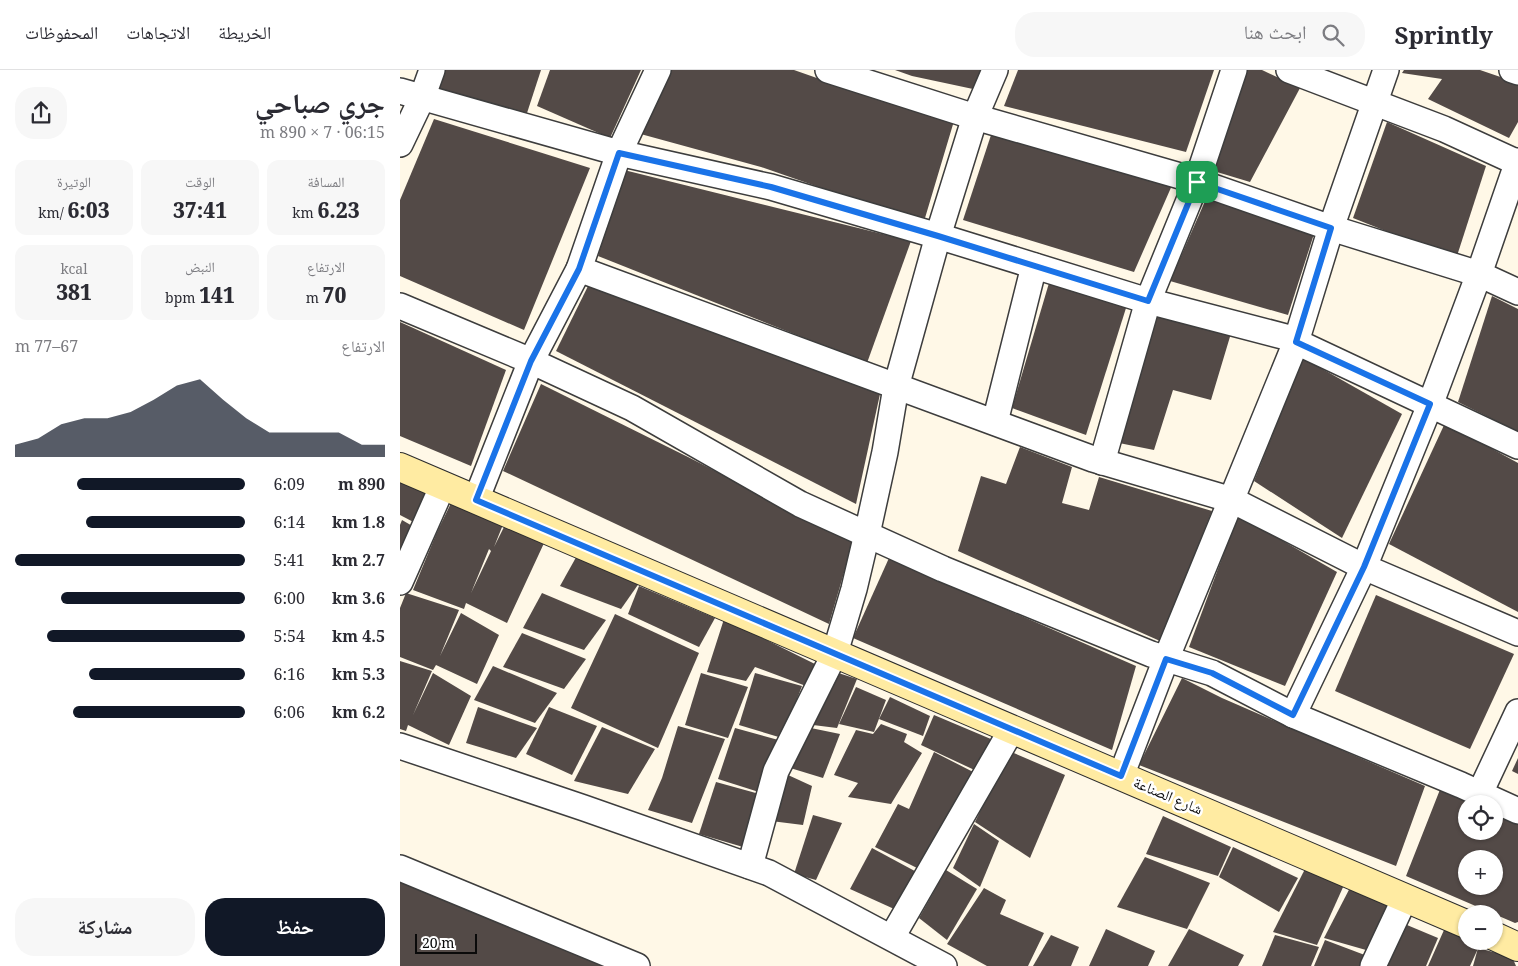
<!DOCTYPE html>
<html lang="ar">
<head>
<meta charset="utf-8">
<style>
	:root { --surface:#fff; --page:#f7f7f7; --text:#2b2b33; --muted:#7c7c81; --line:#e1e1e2; --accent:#111827 }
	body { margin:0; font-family:"Noto Serif","Noto Naskh Arabic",serif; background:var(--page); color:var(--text); direction:rtl; height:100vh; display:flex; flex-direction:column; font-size:19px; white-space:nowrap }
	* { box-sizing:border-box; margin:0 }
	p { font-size:16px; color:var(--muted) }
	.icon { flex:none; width:28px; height:28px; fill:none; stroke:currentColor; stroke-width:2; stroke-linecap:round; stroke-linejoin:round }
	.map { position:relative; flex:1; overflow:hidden; direction:ltr }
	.details { display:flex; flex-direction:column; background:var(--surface); width:400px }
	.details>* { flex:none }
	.tools { position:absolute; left:1058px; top:725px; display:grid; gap:10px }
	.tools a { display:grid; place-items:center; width:45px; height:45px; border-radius:50%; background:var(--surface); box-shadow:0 1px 4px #0004; font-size:25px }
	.scale { position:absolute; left:15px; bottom:12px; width:62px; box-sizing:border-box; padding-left:5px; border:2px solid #0a0a0a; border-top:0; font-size:14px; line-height:18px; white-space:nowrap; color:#0a0a0a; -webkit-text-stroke:4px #fff; paint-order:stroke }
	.pin { position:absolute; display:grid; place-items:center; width:42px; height:42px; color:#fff; margin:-21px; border-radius:10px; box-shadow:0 2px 8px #0006 }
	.round { display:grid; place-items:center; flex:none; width:52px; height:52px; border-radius:20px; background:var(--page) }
	.summary { display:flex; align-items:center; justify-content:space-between; height:85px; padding:0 15px }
	h1 { font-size:28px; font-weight:800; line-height:38px }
	.metrics { display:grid; grid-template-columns:repeat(3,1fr); gap:8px; height:85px; padding:5px 15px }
	.metrics div { display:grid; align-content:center; border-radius:12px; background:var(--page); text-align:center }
	.metrics b { font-size:21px; font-weight:800 }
	.metrics small { font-size:14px; font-weight:400 }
	.metrics p { font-size:14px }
	.chart { height:140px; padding:10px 15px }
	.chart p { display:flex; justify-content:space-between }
	.chart svg { width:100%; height:90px; margin-top:5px; fill:var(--accent); opacity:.7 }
	.button { display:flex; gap:10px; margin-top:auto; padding:10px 15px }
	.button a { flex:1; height:58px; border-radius:20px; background:var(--accent); color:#fff; font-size:20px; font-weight:800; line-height:58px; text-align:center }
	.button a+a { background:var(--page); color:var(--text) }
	ul { padding:0 15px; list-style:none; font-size:16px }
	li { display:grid; grid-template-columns:80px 60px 1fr; align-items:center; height:38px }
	li i { height:12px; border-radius:6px; background:var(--accent) }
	header { display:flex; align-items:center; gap:30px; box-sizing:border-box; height:70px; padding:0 25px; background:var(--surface); border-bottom:1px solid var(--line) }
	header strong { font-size:24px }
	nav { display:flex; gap:28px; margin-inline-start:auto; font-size:18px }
	.search { width:350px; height:45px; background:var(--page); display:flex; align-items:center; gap:12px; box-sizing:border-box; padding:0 18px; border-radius:20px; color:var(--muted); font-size:19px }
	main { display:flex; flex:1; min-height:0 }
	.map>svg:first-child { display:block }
	.building { fill:#534a47; fill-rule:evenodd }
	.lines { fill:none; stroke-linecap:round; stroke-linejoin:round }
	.street-casing { stroke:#3d3d3d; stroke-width:28 }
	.secondary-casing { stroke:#2c2c2c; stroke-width:30 }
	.street { stroke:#fff; stroke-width:25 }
	.secondary { stroke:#ffeba2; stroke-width:28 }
	.route-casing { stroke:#fff; stroke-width:10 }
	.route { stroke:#1a73e8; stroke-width:6 }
	.labels { text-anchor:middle; stroke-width:5; stroke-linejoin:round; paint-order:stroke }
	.street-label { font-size:15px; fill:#0a0a0a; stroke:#fff }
</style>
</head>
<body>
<header>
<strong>Sprintly</strong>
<div class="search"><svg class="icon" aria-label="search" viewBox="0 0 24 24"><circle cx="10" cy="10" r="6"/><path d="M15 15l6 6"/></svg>ابحث هنا</div>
<nav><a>الخريطة</a><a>الاتجاهات</a><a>المحفوظات</a></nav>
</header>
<main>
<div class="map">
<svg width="1118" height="896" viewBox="0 0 1118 896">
	<rect width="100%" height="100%" fill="#fff8e7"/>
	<g class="building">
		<polygon points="45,0 141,0 127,43 38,21"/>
		<polygon points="150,0 241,0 210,68 137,36"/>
		<polygon points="269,0 394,0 491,34 554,51 525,148 456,130 361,97 237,63"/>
		<polygon points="495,0 581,0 573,19 512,6"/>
		<polygon points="618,0 814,0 786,82 604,36"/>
		<polygon points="845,0 862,0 900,18 850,112 807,99"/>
		<polygon points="1004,0 1080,0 1118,13 1118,52 1109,68 1028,29 1042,9 1002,3"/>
		<polygon points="34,49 190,98 124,260 0,206 0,130"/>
		<polygon points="987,52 1086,96 1056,189 953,148"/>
		<polygon points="592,62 773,113 734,202 563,150"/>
		<polygon points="224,100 511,171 467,293 198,186"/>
		<polygon points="806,129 914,164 888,245 770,211"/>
		<polygon points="649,213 726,238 686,365 612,338"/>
		<polygon points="189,214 480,324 456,434 156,281"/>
		<polygon points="1092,226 1118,239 1118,362 1058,332"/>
		<polygon points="752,245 832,260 811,330 773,320 754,380 719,373"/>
		<polygon points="0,252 106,300 71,396 0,366"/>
		<polygon points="903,288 1002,344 942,468 854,411"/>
		<polygon points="141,314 290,388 453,472 429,554 103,401"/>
		<polygon points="1045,353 1118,393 1118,542 989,474"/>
		<polygon points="620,377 672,397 662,433 689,440 699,407 812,441 760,571 558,481 581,406 606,414"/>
		<polygon points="0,405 34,420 23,457 0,445"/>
		<path d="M 53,429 L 106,447 L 94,477 L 108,449 L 145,471 L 107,553 L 66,533 L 64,539 L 13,520 L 37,462 ZM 89,479 L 91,481 L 71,523 Z"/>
		<polygon points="838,445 937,502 885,616 789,577"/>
		<polygon points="2,450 21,461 0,505 0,455"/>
		<polygon points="179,482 242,509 221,539 160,516"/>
		<polygon points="489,488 736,596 712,680 453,568"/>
		<polygon points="239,516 315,548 299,577 228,544"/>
		<polygon points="6,523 59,540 40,586 61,543 99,565 77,614 36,595 33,600 0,587 0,538"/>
		<polygon points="142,523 206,550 184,580 123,558"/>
		<polygon points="976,525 1114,584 1070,679 935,621"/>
		<polygon points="215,544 299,583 258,678 171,638"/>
		<polygon points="324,549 419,596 406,616 355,597 346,611 307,602"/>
		<polygon points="122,563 186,589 164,619 103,597"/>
		<polygon points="0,591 32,601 13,645 33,603 71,626 49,675 8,655 6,661 0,659"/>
		<polygon points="93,596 157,623 135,653 74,630"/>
		<polygon points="429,600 457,609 437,658 405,654"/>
		<polygon points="301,603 348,617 328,668 285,655"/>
		<polygon points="355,603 402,616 382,668 339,655"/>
		<polygon points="782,608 822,628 1025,716 996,796 739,695"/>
		<polygon points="456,617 486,630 474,662 439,654"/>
		<polygon points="490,627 530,646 523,666 479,649"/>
		<polygon points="78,637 137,658 116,688 66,673"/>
		<polygon points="149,637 197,656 172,705 126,684"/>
		<polygon points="534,645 598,672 583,704 521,675"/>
		<polygon points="481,654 507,664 504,672 522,683 491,734 448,727 458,713 434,705 456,660 473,664"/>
		<polygon points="278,656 325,669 292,753 248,740 262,708"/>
		<polygon points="202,657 255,679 228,724 174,711"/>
		<polygon points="406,657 440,664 423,708 387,697"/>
		<polygon points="335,658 382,671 362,723 318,709"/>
		<polygon points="609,681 665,705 630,788 575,752"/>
		<polygon points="534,682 581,706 525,802 475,777 498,734 509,739"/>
		<polygon points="1118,688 1118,704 1112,701"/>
		<polygon points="388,705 412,716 403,755 371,751"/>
		<polygon points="316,712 363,725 343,777 299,764"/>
		<path d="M 1041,717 L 1077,734 L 1066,734 L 1066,761 L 1094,761 L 1094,742 L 1118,753 L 1118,852 L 1115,853 L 1006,806 ZM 1066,789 L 1094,789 L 1094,816 L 1066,816 Z"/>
		<polygon points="413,745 442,753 416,810 394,804"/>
		<polygon points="763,746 831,777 818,806 746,784"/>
		<polygon points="574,754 599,771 580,817 553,798"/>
		<polygon points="833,777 898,808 879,842 819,807"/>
		<polygon points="472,778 524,806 503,843 450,819"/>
		<polygon points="745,787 810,813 787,859 717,837"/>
		<polygon points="905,799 944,815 917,875 873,862"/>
		<polygon points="546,800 577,819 547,870 519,848"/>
		<polygon points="0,812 88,848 207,896 0,896"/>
		<polygon points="953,812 995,828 966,880 924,868"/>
		<polygon points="584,818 606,830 600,844 644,863 628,896 587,896 547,874"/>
		<polygon points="1007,855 1038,868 1026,896 986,896"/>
		<polygon points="706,859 755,881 748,896 689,896"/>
		<polygon points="789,859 844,885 838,896 768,896"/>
		<polygon points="1044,860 1066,867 1066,871 1081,872 1070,896 1028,896"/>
		<polygon points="651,865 679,877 671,896 633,896"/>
		<polygon points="875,865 919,877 911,896 862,896"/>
		<polygon points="925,870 970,887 967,896 914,896"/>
		<polygon points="1078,878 1112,887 1116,896 1073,896"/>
	</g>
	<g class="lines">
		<g class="street-casing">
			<g id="street">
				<polyline points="428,0 575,47 787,108 931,158 1079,204 1118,222"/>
				<polyline points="889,0 1044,59 1118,93"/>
				<polyline points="1112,0 1118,2"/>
				<polyline points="0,21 219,83 371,117 538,166 748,231 886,267 1118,376"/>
				<polyline points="0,74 22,28 32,0"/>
				<polyline points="179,199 693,389 832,430 964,497 1118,563"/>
				<polyline points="0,236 131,291 232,338 400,434 543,499 751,584 812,603 893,645 1061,715 1118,741"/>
				<polyline points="595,352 634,196"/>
				<polyline points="702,392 748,231 797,111 834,0"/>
				<polyline points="76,430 131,291 179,199 219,83 258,0"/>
				<polyline points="0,512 43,415"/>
				<polyline points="893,645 964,497 1030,335 1079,204 1118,91"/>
				<polyline points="0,676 184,738 369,803 544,896"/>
				<polyline points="721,706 766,589 896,272 931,158 986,0"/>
				<polyline points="1080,723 1118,642"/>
				<polyline points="350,796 376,701 435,583 454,519 467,464 485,382 496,317 538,166 575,47 595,0"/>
				<polyline points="0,798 237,896"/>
				<polyline points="492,867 612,659"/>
				<polyline points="973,896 1005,828"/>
			</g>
		</g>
		<g class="secondary-casing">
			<g id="secondary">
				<polyline points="0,397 1066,854"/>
				<polyline points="1094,866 1118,877"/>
			</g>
		</g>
		<use href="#street" class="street"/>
		<use href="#secondary" class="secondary"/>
	</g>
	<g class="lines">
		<g class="route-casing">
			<polygon id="route" points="219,83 371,117 538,166 748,231 797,112 931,158 896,272 1030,334 964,497 893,645 812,603 766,589 721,706 76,430 131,291 179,199"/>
		</g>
		<use href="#route" class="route"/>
	</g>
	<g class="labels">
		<g class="street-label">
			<text transform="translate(768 726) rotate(23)" y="5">شارع الصناعة</text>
		</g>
	</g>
</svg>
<div class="tools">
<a><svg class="icon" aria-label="locate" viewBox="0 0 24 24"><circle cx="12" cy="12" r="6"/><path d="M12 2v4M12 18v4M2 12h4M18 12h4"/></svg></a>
<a>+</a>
<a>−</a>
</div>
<div class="scale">20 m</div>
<div class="pin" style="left:797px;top:112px;background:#1e9e55"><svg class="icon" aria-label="arrive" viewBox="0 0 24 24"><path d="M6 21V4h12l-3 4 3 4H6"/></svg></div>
</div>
<section class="details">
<div class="summary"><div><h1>جري صباحي</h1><p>06:15 · 7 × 890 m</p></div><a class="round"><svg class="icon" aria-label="share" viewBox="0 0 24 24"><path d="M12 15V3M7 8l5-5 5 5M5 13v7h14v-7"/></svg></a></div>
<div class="metrics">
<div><p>المسافة</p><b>6.23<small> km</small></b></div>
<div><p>الوقت</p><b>37:41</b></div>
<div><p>الوتيرة</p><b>6:03<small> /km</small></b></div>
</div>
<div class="metrics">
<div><p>الارتفاع</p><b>70<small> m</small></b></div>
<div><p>النبض</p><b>141<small> bpm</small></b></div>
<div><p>kcal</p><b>381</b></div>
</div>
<div class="chart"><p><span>الارتفاع</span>67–77 m</p>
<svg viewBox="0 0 160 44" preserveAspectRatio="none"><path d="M0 44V38L10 35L20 28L30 25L40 25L50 22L60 16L70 9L80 6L90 16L100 25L110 32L120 32L130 32L140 32L150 38L160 38V44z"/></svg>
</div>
<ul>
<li><b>890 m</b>6:09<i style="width:73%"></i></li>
<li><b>1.8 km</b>6:14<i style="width:69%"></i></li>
<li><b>2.7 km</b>5:41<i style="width:100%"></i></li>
<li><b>3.6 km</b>6:00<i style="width:80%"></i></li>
<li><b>4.5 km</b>5:54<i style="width:86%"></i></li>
<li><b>5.3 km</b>6:16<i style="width:68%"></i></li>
<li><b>6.2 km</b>6:06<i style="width:75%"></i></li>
</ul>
<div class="button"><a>حفظ</a><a>مشاركة</a></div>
</section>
</main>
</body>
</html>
